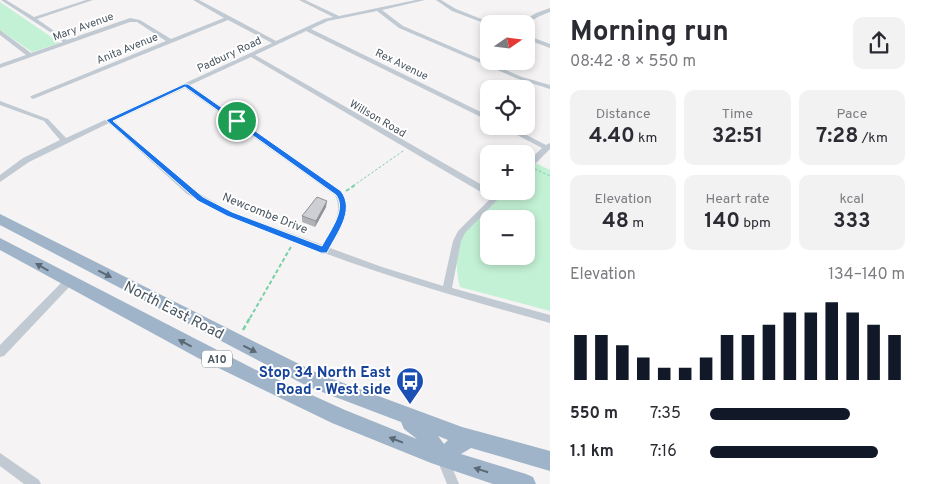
<!DOCTYPE html>
<html lang="en">
<head>
<meta charset="utf-8">
<style>
	:root { --surface:#fff; --page:#f2f2f3; --text:#2b2b33; --muted:#7c7c81; --accent:#111827 }
	body { margin:0; font-family:Overpass,sans-serif; background:var(--page); color:var(--text); height:100vh; display:flex; flex-direction:column; font-size:19px; white-space:nowrap }
	* { box-sizing:border-box; margin:0 }
	p { font-size:16px; color:var(--muted) }
	.icon { flex:none; width:28px; height:28px; fill:none; stroke:currentColor; stroke-width:2; stroke-linecap:round; stroke-linejoin:round }
	.map { position:relative; flex:1; overflow:hidden }
	.side { display:flex; flex-direction:column; background:var(--surface); width:375px }
	.side>* { flex:none }
	.needle { width:32px; rotate:76deg }
	.fabs { position:absolute; left:480px; top:15px; display:grid; gap:10px }
	.fabs a { display:grid; place-items:center; width:55px; height:55px; border-radius:10px; background:var(--surface); box-shadow:0 2px 8px #0003; font-size:25px }
	.pin { position:absolute; display:grid; place-items:center; width:42px; height:42px; color:#fff; margin:-21px; border:2px solid #fff; border-radius:50%; box-shadow:0 1px 5px #0007 }
	.round { display:grid; place-items:center; flex:none; width:52px; height:52px; border-radius:10px; background:var(--page) }
	.overview { display:flex; align-items:center; justify-content:space-between; height:85px; padding:0 20px }
	h1 { font-size:28px; font-weight:700; line-height:38px }
	.figures { display:grid; grid-template-columns:repeat(3,1fr); gap:8px; height:85px; padding:5px 20px }
	.figures div { display:grid; align-content:center; border-radius:10px; background:var(--page); text-align:center }
	.figures b { font-size:21px; font-weight:700 }
	.figures small { font-size:14px; font-weight:400 }
	.figures p { font-size:14px }
	.chart { height:140px; padding:10px 20px }
	.chart p { display:flex; justify-content:space-between }
	.chart svg { width:100%; height:90px; margin-top:5px; stroke:var(--accent); stroke-width:6 }
	ul { padding:0 20px; list-style:none; font-size:16px }
	li { display:grid; grid-template-columns:80px 60px 1fr; align-items:center; height:38px }
	li i { height:12px; border-radius:6px; background:var(--accent) }
	main { display:flex; flex:1; min-height:0 }
	.map>svg:first-child { display:block }
	.green { fill:#c3f1d5; fill-rule:evenodd }
	.lines { fill:none; stroke-linecap:round; stroke-linejoin:round }
	.path-far2 { stroke:#7ad0a6; stroke-width:1; stroke-dasharray:2.5 2; stroke-linecap:butt }
	.path-far1 { stroke:#7ad0a6; stroke-width:2; stroke-dasharray:4 2.5; stroke-linecap:butt }
	.path { stroke:#7ad0a6; stroke-width:2.5; stroke-dasharray:5 3; stroke-linecap:butt }
	.minor { fill:#c1cad2; fill-rule:evenodd }
	.trunk { fill:#9fb4c9; fill-rule:evenodd }
	.wall { fill:#b0b2b7 }
	.shaded-wall { fill:#909195 }
	.building { fill:#cdcfd5; stroke:#909195 }
	.oneway { fill:#5b6976 }
	.route { fill:#1a73e8; stroke:#fff; fill-rule:evenodd }
	.labels { text-anchor:middle; stroke-width:4; stroke-linejoin:round; paint-order:stroke }
	.far-street-label { font-size:11px; fill:#4a5661; stroke:#fff }
	.shield { fill:#fff; stroke:#808990; stroke-width:1 }
	.shield-label { font-size:11px; font-weight:bold; fill:#4a5661 }
	.street-label { font-size:12px; fill:#4a5661; stroke:#fff }
	.near-street-label { font-size:15px; fill:#4a5661; stroke:#fff }
	.near-transit-label { font-size:15px; font-weight:bold; fill:#164399; stroke:#fff; text-anchor:end }
</style>
</head>
<body>
<main>
<div class="map">
<svg width="550" height="484" viewBox="0 0 550 484">
	<rect width="100%" height="100%" fill="#f5f3f3"/>
	<g class="green">
		<polygon points="0,2 60,43 32,52 0,30"/>
		<path d="M 533,162 L 550,170 L 550,311 L 460,287 C 456,273 454,242 463,230 C 474,216 490,204 503,191 L 526,191 L 526,168 ZM 489,219 L 526,219 L 526,256 L 489,256 Z"/>
	</g>
	<g class="lines">
		<g class="path-far2">
			<polyline points="535,169 550,176"/>
			<polyline points="353,186 403,151"/>
		</g>
		<g class="path-far1">
			<polyline points="346,191 355,185"/>
			<polyline points="250,318 292,245"/>
		</g>
		<polyline class="path" points="243,330 251,316"/>
		<g class="minor">
			<path d="M 1,0 L 6,0 L 34,17 L 86,0 L 93,0 L 37,19 L 67,40 L 130,18 L 140,20 L 171,39 L 224,18 L 193,0 L 199,0 L 276,41 L 324,19 L 333,17 L 299,0 L 305,0 L 339,16 L 416,0 L 425,0 L 382,10 L 403,26 L 522,77 L 550,85 L 550,89 L 518,79 L 399,28 L 377,11 L 328,21 L 311,29 L 489,116 L 489,121 L 306,31 L 255,55 L 489,189 L 489,191 L 495,193 L 497,191 L 506,191 L 465,233 L 461,241 L 452,288 L 550,315 L 550,323 C 474,302 401,281 327,254 L 321,254 L 320,251 L 226,216 L 187,194 L 109,123 L 29,162 L 0,182 L 0,175 L 23,158 L 60,140 L 44,121 L 0,105 L 0,101 L 48,119 L 66,138 L 272,43 L 228,20 L 33,99 L 30,97 L 31,96 L 166,41 L 137,22 L 130,22 L 0,68 L 0,64 L 26,55 L 0,35 L 0,30 L 31,53 L 63,42 L 50,32 ZM 251,57 L 491,198 L 458,231 L 453,241 L 443,286 L 382,267 L 330,248 C 340,228 353,213 341,191 L 190,85 ZM 185,88 L 335,195 C 344,213 331,229 323,245 L 232,212 L 193,190 L 114,121 Z"/>
			<polygon points="436,0 441,0 456,9 494,24 489,25 452,11"/>
			<path d="M 550,8 L 550,12 C 539,15 529,24 518,24 L 536,13 Z"/>
			<polygon points="526,35 550,44 550,48 526,39"/>
			<polygon points="500,126 509,126 546,145 550,143 550,149 529,170 526,171 526,163 542,148"/>
			<polygon points="68,278 71,279 73,282 71,285 4,356 0,357 0,345 65,279"/>
			<polygon points="442,451 446,453 459,484 447,484 436,457 438,453"/>
			<polygon points="0,453 39,480 41,484 24,484 0,466"/>
		</g>
		<path class="trunk" d="M 0,214 L 319,374 L 462,427 L 550,451 L 550,471 L 471,448 L 461,454 L 526,474 L 533,477 L 536,484 L 493,484 L 431,463 L 332,423 L 198,358 L 0,250 L 0,238 L 254,369 L 345,410 L 417,439 L 404,429 L 401,422 L 309,387 L 0,225 ZM 438,436 L 448,440 L 444,444 Z"/>
	</g>
	<polygon class="wall" points="326,207 315,227 302,222 302,216"/>
	<polygon class="shaded-wall" points="327,201 326,207 315,227 316,221"/>
	<polygon class="building" points="317,197 327,201 316,221 302,216"/>
	<defs><path id="oneway-solid" d="M-6-.8H1V-3.2L6.5 0L1 3.2V.8H-6Z" transform="scale(1.25)"/></defs>
	<g class="oneway">
		<use href="#oneway-solid" transform="translate(42 267) rotate(-150)"/>
		<use href="#oneway-solid" transform="translate(105 274) rotate(27)"/>
		<use href="#oneway-solid" transform="translate(185 343) rotate(-152)"/>
		<use href="#oneway-solid" transform="translate(250 349) rotate(27)"/>
		<use href="#oneway-solid" transform="translate(396 440) rotate(-159)"/>
		<use href="#oneway-solid" transform="translate(481 470) rotate(-162)"/>
	</g>
	<path class="route" d="M 184,84 L 188,84 L 341,191 C 356,211 336,234 327,253 L 321,253 L 227,216 L 198,201 L 106,120 ZM 185,87 L 336,195 C 347,210 329,232 322,246 L 232,212 L 203,197 L 113,121 Z"/>
	<defs>
		<g id="bus-pin" transform="scale(1.4375)"><path d="M0 17L-7.5 6A9.5 9.5 0 1 1 7.5 6Z" fill="#1a4fb4" stroke="#fff"/><path d="M-5-6H5V4H4V6H2V4H-2V6H-4V4H-5ZM-3.5-4V0h7V-4ZM-3.5 1.2v1.5H-2V1.2ZM2 1.2v1.5H3.5V1.2Z" fill="#fff"/></g>
	</defs>
	<g fill-rule="evenodd">
		<use href="#bus-pin" x="410" y="381"/>
	</g>
	<g class="labels">
		<g class="far-street-label">
			<text transform="translate(83 26) rotate(-20)" y="4">Mary Avenue</text>
			<text transform="translate(127 48) rotate(-22)" y="4">Anita Avenue</text>
			<text transform="translate(229 54) rotate(-25)" y="4">Padbury Road</text>
			<text transform="translate(402 64) rotate(26)" y="4">Rex Avenue</text>
			<text transform="translate(378 118) rotate(30)" y="4">Willson Road</text>
		</g>
		<rect class="shield" x="202" y="350.5" width="30" height="17" rx="4"/>
		<g class="shield-label">
			<text x="217" y="363">A10</text>
		</g>
		<g class="street-label">
			<text transform="translate(265 213) rotate(22)" y="4">Newcombe Drive</text>
		</g>
		<g class="near-street-label">
			<text transform="translate(174 310) rotate(27)" y="5">North East Road</text>
		</g>
		<g class="near-transit-label">
			<text x="391" y="377">Stop 34 North East<tspan x="391" dy="17">Road - West side</tspan></text>
		</g>
	</g>
</svg>
<div class="fabs">
<a><svg class="needle" viewBox="-14 -14 28 28"><path d="M0-13l5 13h-10z" fill="#e53935"/><path d="M0 13l5-13h-10z" fill="#7c7c81"/></svg></a>
<a><svg class="icon" aria-label="locate" viewBox="0 0 24 24"><circle cx="12" cy="12" r="6"/><path d="M12 2v4M12 18v4M2 12h4M18 12h4"/></svg></a>
<a>+</a>
<a>−</a>
</div>
<div class="pin" style="left:237px;top:121px;background:#1e9e55"><svg class="icon" aria-label="arrive" viewBox="0 0 24 24"><path d="M6 21V4h12l-3 4 3 4H6"/></svg></div>
</div>
<section class="side">
<div class="overview"><div><h1>Morning run</h1><p>08:42 · 8 × 550 m</p></div><a class="round"><svg class="icon" aria-label="share" viewBox="0 0 24 24"><path d="M12 15V3M7 8l5-5 5 5M5 13v7h14v-7"/></svg></a></div>
<div class="figures">
<div><p>Distance</p><b>4.40<small> km</small></b></div>
<div><p>Time</p><b>32:51</b></div>
<div><p>Pace</p><b>7:28<small> /km</small></b></div>
</div>
<div class="figures">
<div><p>Elevation</p><b>48<small> m</small></b></div>
<div><p>Heart rate</p><b>140<small> bpm</small></b></div>
<div><p>kcal</p><b>333</b></div>
</div>
<div class="chart"><p><span>Elevation</span>134–140 m</p>
<svg viewBox="0 0 160 44" preserveAspectRatio="none"><path d="M5 44V22M15 44V22M25 44V27M35 44V33M45 44V38M55 44V38M65 44V33M75 44V22M85 44V22M95 44V17M105 44V11M115 44V11M125 44V6M135 44V11M145 44V17M155 44V22"/></svg>
</div>
<ul>
<li><b>550 m</b>7:35<i style="width:72%"></i></li>
<li><b>1.1 km</b>7:16<i style="width:86%"></i></li>
</ul>
</section>
</main>
</body>
</html>
